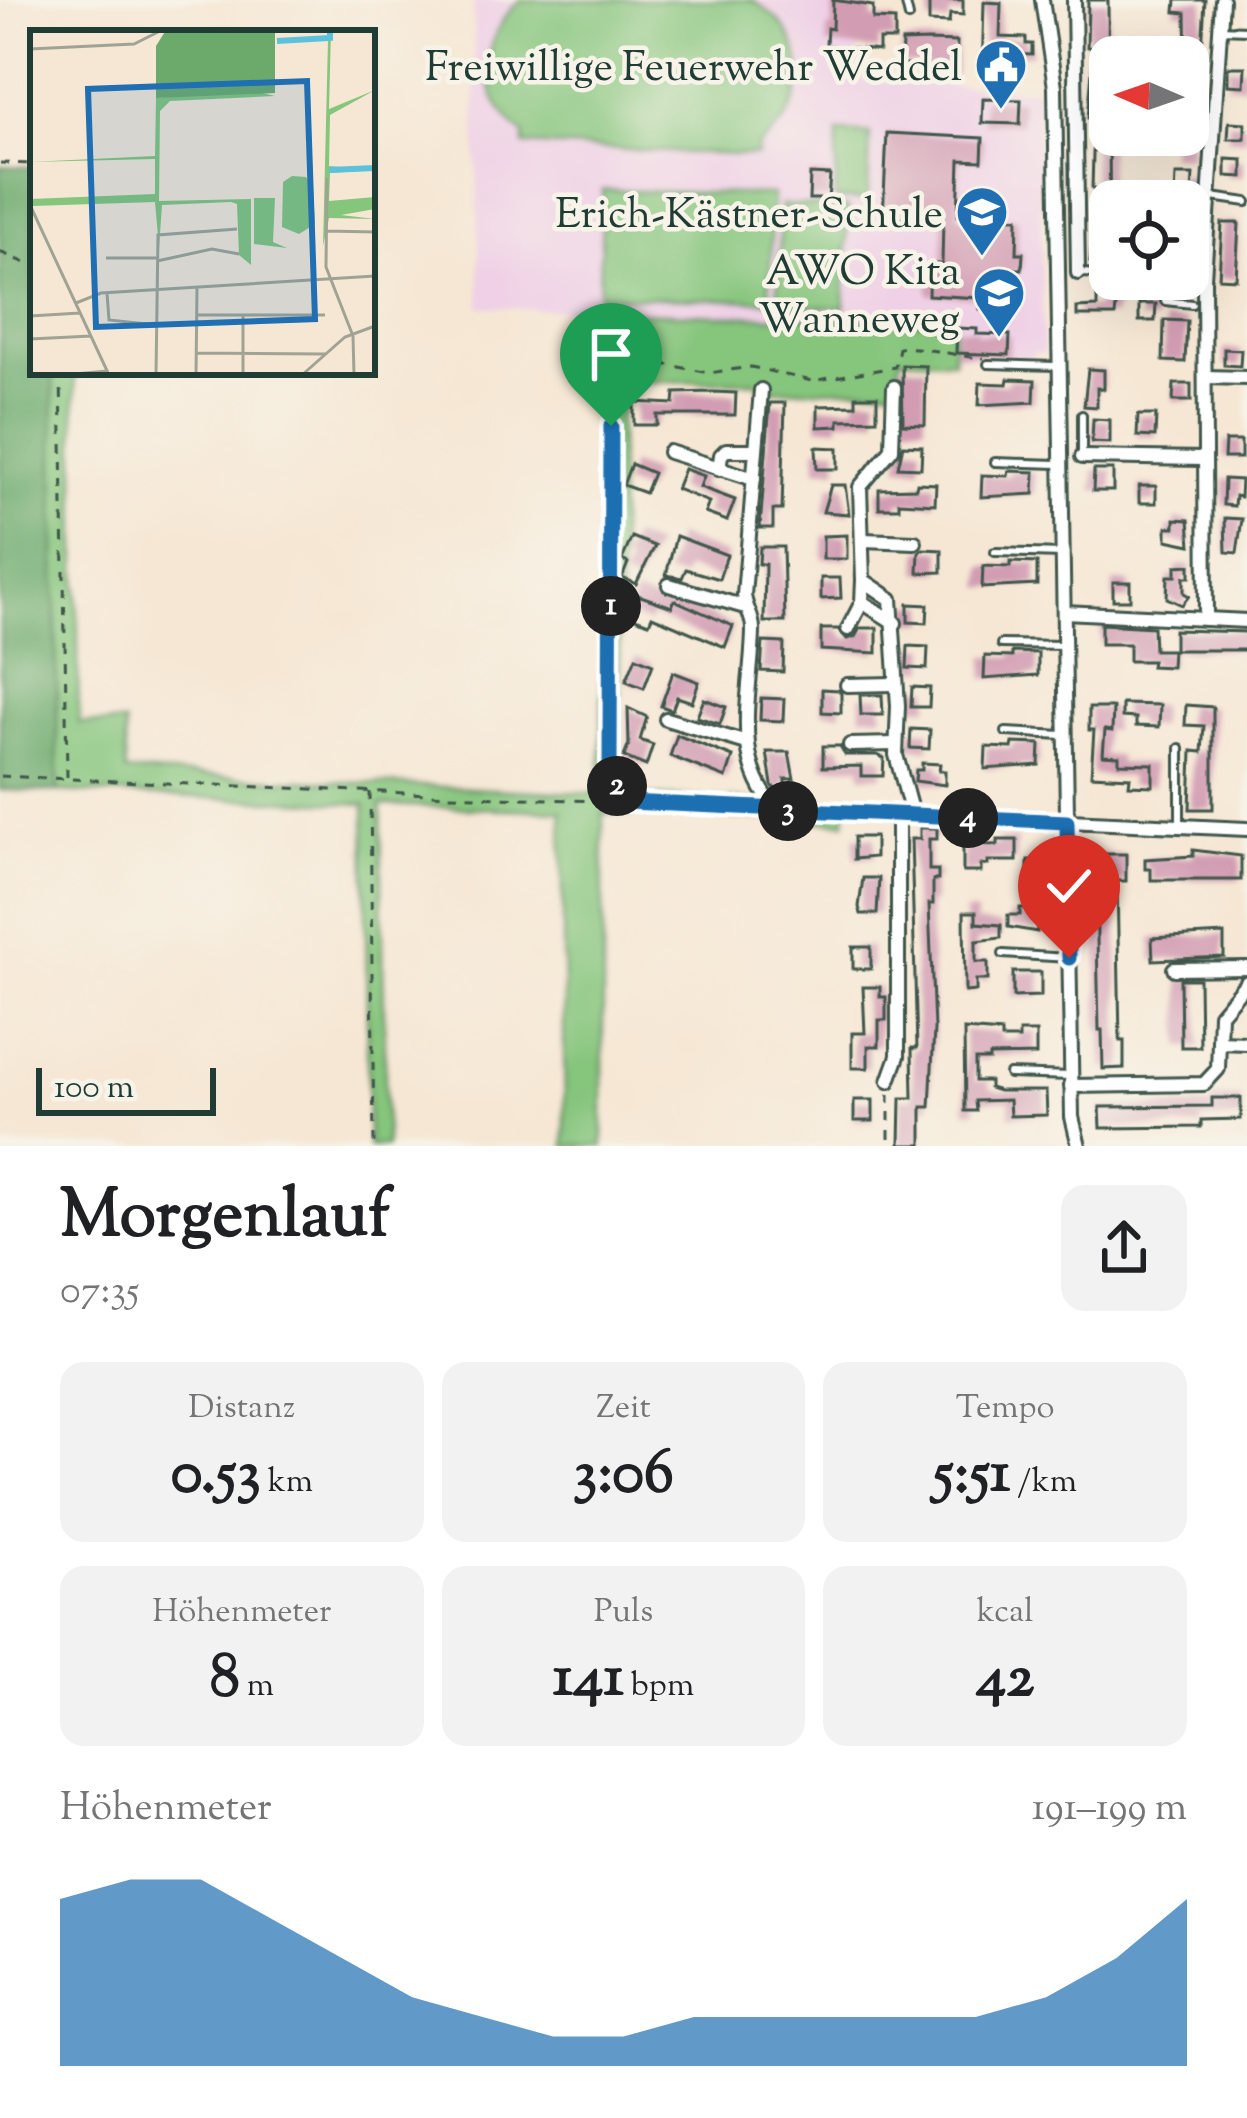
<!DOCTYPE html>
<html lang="de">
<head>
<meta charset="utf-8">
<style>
	:root { --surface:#fff; --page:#f2f2f2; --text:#202124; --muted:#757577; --accent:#1f6fb2 }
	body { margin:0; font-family:"Sorts Mill Goudy",serif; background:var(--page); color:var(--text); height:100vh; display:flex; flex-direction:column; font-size:45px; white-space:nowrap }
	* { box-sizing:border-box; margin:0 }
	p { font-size:39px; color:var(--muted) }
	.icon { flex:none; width:66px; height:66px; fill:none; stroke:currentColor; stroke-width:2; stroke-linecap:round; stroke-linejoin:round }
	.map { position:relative; height:1146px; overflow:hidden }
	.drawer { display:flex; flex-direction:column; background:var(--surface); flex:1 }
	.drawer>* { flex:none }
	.needle { width:78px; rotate:272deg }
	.buttons { position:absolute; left:1089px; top:36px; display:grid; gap:24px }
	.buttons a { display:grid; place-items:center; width:120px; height:120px; border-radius:24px; background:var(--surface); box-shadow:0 12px 48px #0002; font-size:60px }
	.scale { position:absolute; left:36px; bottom:30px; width:180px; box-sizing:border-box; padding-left:12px; border:6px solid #1f3d34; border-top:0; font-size:33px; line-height:42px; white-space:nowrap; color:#1f3d34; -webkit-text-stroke:9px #f7f3e8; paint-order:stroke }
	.pin { position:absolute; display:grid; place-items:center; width:102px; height:102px; color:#fff; margin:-123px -51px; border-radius:50% 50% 50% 0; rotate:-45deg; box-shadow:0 0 12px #0007 }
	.pin .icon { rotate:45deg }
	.km { position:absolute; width:60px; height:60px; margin:-30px; border-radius:50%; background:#222; color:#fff; font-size:33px; line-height:60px; text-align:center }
	.round { display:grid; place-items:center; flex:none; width:126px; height:126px; border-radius:24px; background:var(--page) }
	.overview { display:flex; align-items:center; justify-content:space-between; height:204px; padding:0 60px }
	h1 { font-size:66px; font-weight:700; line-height:90px }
	.metrics { display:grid; grid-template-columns:repeat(3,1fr); gap:18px; height:204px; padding:12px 60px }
	.metrics div { display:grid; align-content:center; border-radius:24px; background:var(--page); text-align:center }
	.metrics b { font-size:60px; font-weight:700 }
	.metrics small { font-size:33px; font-weight:400 }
	.metrics p { font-size:33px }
	.chart { height:336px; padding:24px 60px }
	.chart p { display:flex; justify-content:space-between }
	.chart svg { width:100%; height:216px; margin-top:12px; fill:var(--accent); opacity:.7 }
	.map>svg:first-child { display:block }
	.built { fill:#efd0e6 }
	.green { fill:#85c57c; stroke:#528158; stroke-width:3 }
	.forest { fill:#6caa6c; stroke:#467450; stroke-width:3 }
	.building { fill:#d29db3 }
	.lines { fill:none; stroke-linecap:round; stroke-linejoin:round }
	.service-casing { stroke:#3f564c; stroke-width:12 }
	.minor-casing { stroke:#3f564c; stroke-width:18 }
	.path { stroke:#3f564c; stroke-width:3; stroke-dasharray:9 9; stroke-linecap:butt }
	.service { stroke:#fff; stroke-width:6 }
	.minor { stroke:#fff; stroke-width:12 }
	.route-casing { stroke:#fff; stroke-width:24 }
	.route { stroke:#1f6fb2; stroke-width:15 }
	.labels { text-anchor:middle; stroke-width:9; stroke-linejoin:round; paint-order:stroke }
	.poi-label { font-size:42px; fill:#1f3d34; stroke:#f7f3e8; text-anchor:end }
	.inset-river { fill:none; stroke:#5cc1da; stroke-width:6 }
	.inset-road { fill:none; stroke:#a0a394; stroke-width:3 }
	.view { fill:#1f6fb2; fill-opacity:0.15; stroke:#1f6fb2; stroke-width:6 }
	.inset-edge { fill:none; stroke:#1f3d34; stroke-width:6 }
</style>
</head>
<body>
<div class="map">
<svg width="1247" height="1146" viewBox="0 0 1247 1146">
	<rect width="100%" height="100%" fill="#f7f3e8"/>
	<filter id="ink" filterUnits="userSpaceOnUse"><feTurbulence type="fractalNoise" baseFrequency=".00833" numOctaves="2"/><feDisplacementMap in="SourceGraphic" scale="24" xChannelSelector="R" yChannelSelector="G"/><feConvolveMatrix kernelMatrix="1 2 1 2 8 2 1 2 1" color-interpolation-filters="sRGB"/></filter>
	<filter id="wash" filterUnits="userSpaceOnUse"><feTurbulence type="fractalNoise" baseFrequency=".004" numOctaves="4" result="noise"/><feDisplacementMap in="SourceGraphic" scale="48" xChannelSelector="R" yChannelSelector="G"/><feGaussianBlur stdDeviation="2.7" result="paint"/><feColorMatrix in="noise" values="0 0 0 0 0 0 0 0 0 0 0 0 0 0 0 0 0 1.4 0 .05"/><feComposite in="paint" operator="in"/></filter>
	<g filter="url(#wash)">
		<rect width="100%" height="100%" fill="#f6e7d4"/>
		<polygon class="built" points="473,0 861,0 856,80 1038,90 1044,353 1033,353 1032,358 953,355 953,323 480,307"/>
		<g class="green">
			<path d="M 521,0 L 751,0 C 814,33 816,107 758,146 L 757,156 L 524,145 L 524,134 C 477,100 477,37 521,0 Z"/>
			<polygon points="838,132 870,134 868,200 835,199"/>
			<polygon points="603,190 773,195 769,301 599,296"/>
			<polygon points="781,205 848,207 844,308 777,305"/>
			<polygon points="604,311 954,323 953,360 900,358 898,388 759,390 758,381 631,382 619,419 620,781 644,796 846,805 845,822 603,813 603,1146 565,1146 562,811 381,805 386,1146 368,1146 365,804 58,792 52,372 75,372 79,723 125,724 126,772 601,794"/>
		</g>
		<polygon class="forest" points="0,166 33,167 33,372 53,374 58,792 0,790"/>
		<g id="blocks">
			<g class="building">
				<polygon points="833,0 873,6 873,19 895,20 895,40 879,40 879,51 826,45 827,28 832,29"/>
				<polygon points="929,0 963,0 963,15 950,14 949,23 929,22"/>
				<polygon points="1088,0 1108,0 1110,262 1090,262 1097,190 1092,189 1094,119 1088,118 1094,48 1087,47"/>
				<polygon points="1176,0 1205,0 1198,116 1188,115 1186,13 1175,12"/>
				<polygon points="984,2 1001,3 1000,37 1026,38 1026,44 1032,44 1032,55 1009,54 1009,64 997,64 997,74 982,74"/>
				<polygon points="928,41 957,42 956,75 947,75 947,70 927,69 927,65 901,65 902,42"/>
				<polygon points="1228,67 1245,67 1244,86 1228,85"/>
				<polygon points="983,99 1021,100 1020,124 982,123"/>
				<polygon points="1229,122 1245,123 1245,139 1228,139"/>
				<polygon points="887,133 983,138 982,161 960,160 958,216 1018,218 1017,253 1023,253 1022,269 1014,269 1012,311 980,309 980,298 928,295 929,264 942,264 943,220 883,218"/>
				<polygon points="1171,135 1191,135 1190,156 1170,155"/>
				<polygon points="1226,159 1243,160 1243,177 1226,176"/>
				<polygon points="810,174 830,175 828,199 809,199"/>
				<polygon points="1176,175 1193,175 1192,197 1175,196"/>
				<polygon points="1222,223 1239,223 1236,279 1219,278"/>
				<polygon points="1097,286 1118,287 1115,316 1077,316 1077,308 1097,307"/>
				<polygon points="1139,304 1156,304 1155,321 1139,321"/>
				<polygon points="1164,320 1187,321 1185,362 1163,361"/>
				<polygon points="957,328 977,329 977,334 1010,335 1009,355 956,353"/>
				<polygon points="1224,349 1241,350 1240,366 1224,365"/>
				<polygon points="902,365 926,366 925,425 903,424"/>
				<polygon points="1088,369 1104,370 1104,389 1097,388 1097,407 1084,406"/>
				<polygon points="1008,379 1035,380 1034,402 979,405 980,383 1007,384"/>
				<polygon points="1174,384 1191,384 1191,401 1173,401"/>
				<polygon points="713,392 736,393 735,415 657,415 657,425 634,425 634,402 674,404 675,393"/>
				<polygon points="856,396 877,396 877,419 839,420 839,426 818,427 818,406 856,405"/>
				<polygon points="770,403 785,403 782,510 773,510 773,528 760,528"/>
				<polygon points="1138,415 1156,415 1155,437 1137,436"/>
				<polygon points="1093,419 1110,420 1110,443 1092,442"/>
				<polygon points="1225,441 1241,441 1241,458 1224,458"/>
				<polygon points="903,445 922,446 921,468 898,467"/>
				<polygon points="816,447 838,448 838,469 817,469"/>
				<polygon points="631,464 653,473 645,493 623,485"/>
				<polygon points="684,469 704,476 700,487 735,500 727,521 705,513 709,502 676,489"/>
				<polygon points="1094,470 1113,470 1113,491 1093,491"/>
				<polygon points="1009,471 1035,472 1034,494 981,497 982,475 1008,476"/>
				<polygon points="1224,479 1241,480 1240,497 1235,496 1234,506 1223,505"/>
				<polygon points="917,483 936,484 935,504 899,502 899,508 879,508 879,489 916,488"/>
				<polygon points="831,485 845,485 849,514 823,512"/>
				<rect x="1139" y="486" width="17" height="17"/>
				<polygon points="1225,518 1242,519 1237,553 1226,552"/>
				<polygon points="1175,519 1189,520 1191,545 1167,540 1167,527 1175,527"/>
				<polygon points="847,535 847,559 823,559 823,536"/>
				<polygon points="676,536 727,555 719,579 686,569 682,578 666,575"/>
				<polygon points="632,537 655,546 636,584 622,578 628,563 622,560"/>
				<polygon points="760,547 783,547 785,622 764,622 765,564 759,564"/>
				<polygon points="923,549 942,550 942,572 918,573 919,552"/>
				<polygon points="1010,562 1037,563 1037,585 982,588 983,566 1010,567"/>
				<polygon points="1190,565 1190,577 1184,577 1184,593 1189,596 1182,605 1167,598 1168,576 1176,576 1176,566"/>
				<polygon points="821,578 840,578 841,598 821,599"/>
				<rect x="1113" y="582" width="17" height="18"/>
				<polygon points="635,594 672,607 674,600 733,626 725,647 652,616 649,623 627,615"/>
				<polygon points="908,604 928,605 927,623 908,622"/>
				<polygon points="1101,624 1153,627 1154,650 1172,650 1171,667 1151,666 1152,661 1129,661 1129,644 1101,644"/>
				<polygon points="860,628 877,628 877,653 821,650 821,629 838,629 847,639 855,637"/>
				<polygon points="1174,630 1247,632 1247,650 1174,650"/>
				<polygon points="763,642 784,643 783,672 761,671"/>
				<polygon points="908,646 928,647 927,669 907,668"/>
				<polygon points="1012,652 1038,653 1038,675 984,679 985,656 1012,657"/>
				<polygon points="636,657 653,664 644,688 626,681"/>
				<polygon points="673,672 699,682 692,702 677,697 672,710 661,706"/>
				<polygon points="912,687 930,688 929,707 911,707"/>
				<polygon points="822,689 838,690 841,693 841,713 822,712"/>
				<polygon points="860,695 882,695 883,715 861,715"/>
				<polygon points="761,698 784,699 783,721 760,720"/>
				<polygon points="704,699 726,707 720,724 697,717"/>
				<polygon points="1122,704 1160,705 1159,727 1136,726 1136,718 1122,717"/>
				<polygon points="1186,705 1213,707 1213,809 1190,809 1192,751 1202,752 1204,726 1185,725"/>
				<polygon points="628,708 647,717 640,740 653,745 646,766 624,757 629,744"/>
				<polygon points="1089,708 1113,708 1112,731 1105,730 1103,755 1119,756 1119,763 1153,764 1153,786 1129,785 1130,777 1091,775 1094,730 1089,730"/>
				<polygon points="911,729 930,730 929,749 910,748"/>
				<polygon points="677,735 733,757 726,778 670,756"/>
				<polygon points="1013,743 1040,744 1039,765 985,769 986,747 1012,748"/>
				<polygon points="823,746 840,746 845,755 877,755 884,758 883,776 861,776 861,766 823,767"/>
				<polygon points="767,752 789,752 794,779 785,779 785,790 776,790 772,785"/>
				<polygon points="922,763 940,764 939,771 945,771 945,785 915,781 916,770 922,770"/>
				<polygon points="920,828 937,828 937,839 929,839 929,870 938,870 938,880 933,880 933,904 929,904 934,1029 930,1107 922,1107 922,1145 900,1145 901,1098 913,1098 912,1048 917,1048 911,839 920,839"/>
				<polygon points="854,837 875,837 875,857 854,859"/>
				<polygon points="998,840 1017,840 1017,861 988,861 988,865 981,865 981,872 963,872 963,844 998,845"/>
				<polygon points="1193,850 1241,856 1241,880 1151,880 1151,869 1145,869 1145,859 1193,856"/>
				<polygon points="1101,854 1126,854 1126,881 1117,881 1120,1041 1124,1041 1124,1068 1103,1069 1102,1030 1099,1030 1096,891 1102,891"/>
				<rect x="1028" y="860" width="21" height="23"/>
				<polygon points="863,878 879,878 877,914 861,914 859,907"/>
				<polygon points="1020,908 1036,908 1037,932 1008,927 1008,915 1020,915"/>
				<polygon points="964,912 976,912 976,923 1001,925 1001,938 976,941 976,962 988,962 988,980 976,980 976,991 965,992"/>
				<polygon points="1224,934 1224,957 1153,960 1152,938"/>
				<rect x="853" y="947" width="18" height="22"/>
				<polygon points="1013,972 1041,972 1041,996 1013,997"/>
				<polygon points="1180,979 1199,979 1200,1047 1181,1047"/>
				<polygon points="863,987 880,987 880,997 886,997 886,1020 879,1020 879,1046 868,1046 868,1068 852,1068 852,1033 865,1033"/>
				<polygon points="964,1030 1001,1033 1001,1039 1019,1039 1019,1032 1036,1032 1036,1055 989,1056 989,1060 975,1060 975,1081 989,1081 989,1088 999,1091 1046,1091 1047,1115 1010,1116 1009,1100 975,1101 976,1111 965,1111"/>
				<polygon points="1212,1098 1241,1098 1241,1119 1201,1120 1201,1127 1101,1128 1100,1107 1212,1106"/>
				<rect x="854" y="1100" width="19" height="21"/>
			</g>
		</g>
	</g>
	<g filter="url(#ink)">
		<use href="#blocks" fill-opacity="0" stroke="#3f564c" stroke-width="3"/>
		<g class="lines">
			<g class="service-casing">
				<g id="service">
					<polyline points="905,0 909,17"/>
					<polyline points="1220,29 1247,30"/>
					<polyline points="1212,197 1247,202"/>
					<polyline points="1078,273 1110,274"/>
					<polyline points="1166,279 1165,301 1192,304"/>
					<polyline points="988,364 1056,366"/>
					<polyline points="1082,457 1082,415"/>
					<polyline points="995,462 1058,464"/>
					<polyline points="995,552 1063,554"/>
					<polyline points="1001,644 1064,645"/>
					<polyline points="1006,732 1063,735"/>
					<polyline points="1180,823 1180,748"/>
					<polyline points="1003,954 1069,958"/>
					<polyline points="1009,1074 1071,1076"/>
				</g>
			</g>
			<g class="minor-casing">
				<g id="minor">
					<polyline points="1042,0 1055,87 1072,1117 1079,1146"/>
					<polyline points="1074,0 1078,273"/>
					<polyline points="1205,377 1247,378"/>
					<polyline points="894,387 892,449 860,487 863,580 891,599 898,706 896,755 912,814"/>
					<path d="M 761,390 L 744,595 C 745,608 754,618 753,631 C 752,690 730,760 776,808 L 1247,829"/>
					<polyline points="669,452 754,479"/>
					<polyline points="1082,457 1204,459"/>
					<polyline points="719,469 721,455 726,450 755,450"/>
					<polyline points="863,540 915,542"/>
					<polyline points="863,580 862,602 895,623"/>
					<polyline points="669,585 745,607"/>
					<polyline points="1064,612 1247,621"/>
					<polyline points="1206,619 1204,278 1222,0"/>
					<polyline points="848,629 862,602"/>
					<polyline points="847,685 894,684"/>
					<polyline points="666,719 747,743"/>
					<polyline points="850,745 895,744"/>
					<polyline points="1174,969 1247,968"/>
					<polyline points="1219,1042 1247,1043"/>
					<polyline points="889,1081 898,1056 898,815"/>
					<polyline points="1071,1086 1204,1084 1218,1069 1220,1014 1247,982"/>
				</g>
			</g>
			<g class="path">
				<polyline points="0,163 33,164"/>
				<polyline points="0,252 33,266"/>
				<polyline points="61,372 67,777"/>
				<polyline points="0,776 762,808"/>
				<polyline points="370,792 374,1146"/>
				<path d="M 627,802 L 611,767 L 611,426 L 614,402 L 622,383 L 635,371 L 653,366 L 669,365 L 709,373 L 751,367 L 812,381 L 895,367 L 899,348 C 929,346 954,357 984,358"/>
				<polyline points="889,1094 889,1146"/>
			</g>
			<use href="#service" class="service"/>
			<use href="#minor" class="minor"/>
		</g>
	</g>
	<g class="lines" filter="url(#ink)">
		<g class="route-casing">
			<polyline id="route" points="611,426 610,767 627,802 1067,822 1069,958"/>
		</g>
		<use href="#route" class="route"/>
	</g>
	<defs>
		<g id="civic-pin" transform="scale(2.7)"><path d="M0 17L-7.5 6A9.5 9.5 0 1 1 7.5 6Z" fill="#1f6fb2" stroke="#f7f3e8"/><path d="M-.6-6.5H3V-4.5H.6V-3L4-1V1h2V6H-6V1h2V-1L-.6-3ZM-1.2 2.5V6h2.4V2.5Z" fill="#fff"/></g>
		<g id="school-pin" transform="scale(2.7)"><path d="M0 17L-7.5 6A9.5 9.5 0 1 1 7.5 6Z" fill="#1f6fb2" stroke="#f7f3e8"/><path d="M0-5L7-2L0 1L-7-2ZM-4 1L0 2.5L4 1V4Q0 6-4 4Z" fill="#fff"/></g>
	</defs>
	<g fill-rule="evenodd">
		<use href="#civic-pin" x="1001" y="65"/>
		<use href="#school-pin" x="982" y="212"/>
		<use href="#school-pin" x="999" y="293"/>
	</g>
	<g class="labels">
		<g class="poi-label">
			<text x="962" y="80">Freiwillige Feuerwehr Weddel</text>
			<text x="943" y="227">Erich-Kästner-Schule</text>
			<text x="960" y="284">AWO Kita<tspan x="960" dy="48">Wanneweg</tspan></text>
		</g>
	</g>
	<g transform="translate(30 30)">
		<rect width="345" height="345" fill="#f6e7d4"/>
		<path d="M 301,0 L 299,79 L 345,60 L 300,85 L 299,136 L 345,140 L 300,143 L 299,171 L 345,167 L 345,179 L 311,185 L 345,189 L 299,188 L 293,216 L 298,10 L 245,10 L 298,7 ZM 220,60 L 245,66 L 140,71 L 130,81 L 129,171 L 221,169 L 221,235 L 209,225 L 207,174 L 201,172 L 132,175 L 129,218 L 125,172 L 3,176 L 0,169 L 125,164 L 125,129 L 0,132 L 125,126 L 126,68 ZM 262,146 L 276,147 L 283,158 L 285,194 L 269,204 L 252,197 L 253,152 ZM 224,168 L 245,168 L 243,212 L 257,218 L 224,214 Z" fill="#85c57c"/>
		<path d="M 136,0 L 245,0 L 245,63 L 126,68 L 126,16 Z" fill="#6caa6c"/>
		<path class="inset-river" d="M 247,11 L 300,8 L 300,0M 299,140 L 345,138"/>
		<path class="inset-road" d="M 0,19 L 104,14 L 132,0M 297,148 L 296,237 L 323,306 L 324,345M 0,175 L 79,345M 296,201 L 345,202M 76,228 L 127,228M 127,231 L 182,219 L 209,224M 77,263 L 79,290 L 126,295M 46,273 L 71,263 L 345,246M 213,284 L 213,345M 167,285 L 295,285M 0,286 L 50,283M 0,309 L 61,306M 166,323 L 295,324M 34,345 L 77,341M 126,345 L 128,205 L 207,199M 166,345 L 167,258M 272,345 L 315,307 L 345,296"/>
		<path class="view" d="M 277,51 L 285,289 L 66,297 L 58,59 Z"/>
		<rect width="345" height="345" class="inset-edge"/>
	</g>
</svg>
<div class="buttons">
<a><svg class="needle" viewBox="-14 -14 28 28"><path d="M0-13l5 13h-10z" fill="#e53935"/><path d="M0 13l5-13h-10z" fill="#757577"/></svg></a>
<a><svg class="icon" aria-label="locate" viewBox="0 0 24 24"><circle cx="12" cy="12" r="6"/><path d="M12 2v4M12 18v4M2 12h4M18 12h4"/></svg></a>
</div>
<div class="scale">100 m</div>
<div class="pin" style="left:611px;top:426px;background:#1e9e55"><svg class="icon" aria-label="arrive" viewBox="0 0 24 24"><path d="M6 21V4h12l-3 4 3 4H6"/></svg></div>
<div class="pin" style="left:1069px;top:958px;background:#d93025"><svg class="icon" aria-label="check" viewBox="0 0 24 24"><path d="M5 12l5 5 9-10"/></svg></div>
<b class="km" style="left:611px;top:606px">1</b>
<b class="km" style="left:617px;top:786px">2</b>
<b class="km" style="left:788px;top:811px">3</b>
<b class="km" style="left:968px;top:818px">4</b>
</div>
<section class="drawer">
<div class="overview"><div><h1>Morgenlauf</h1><p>07:35</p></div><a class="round"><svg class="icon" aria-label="share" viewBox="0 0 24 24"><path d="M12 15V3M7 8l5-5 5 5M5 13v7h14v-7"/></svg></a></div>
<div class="metrics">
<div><p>Distanz</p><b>0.53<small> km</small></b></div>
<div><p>Zeit</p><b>3:06</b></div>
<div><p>Tempo</p><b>5:51<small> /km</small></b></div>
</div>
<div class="metrics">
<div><p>Höhenmeter</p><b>8<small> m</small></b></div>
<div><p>Puls</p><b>141<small> bpm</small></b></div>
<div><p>kcal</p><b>42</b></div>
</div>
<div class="chart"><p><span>Höhenmeter</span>191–199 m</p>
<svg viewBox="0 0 160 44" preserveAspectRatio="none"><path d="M0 44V10L10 6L20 6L30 14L40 22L50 30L60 34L70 38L80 38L90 34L100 34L110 34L120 34L130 34L140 30L150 22L160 10V44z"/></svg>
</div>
</section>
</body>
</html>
